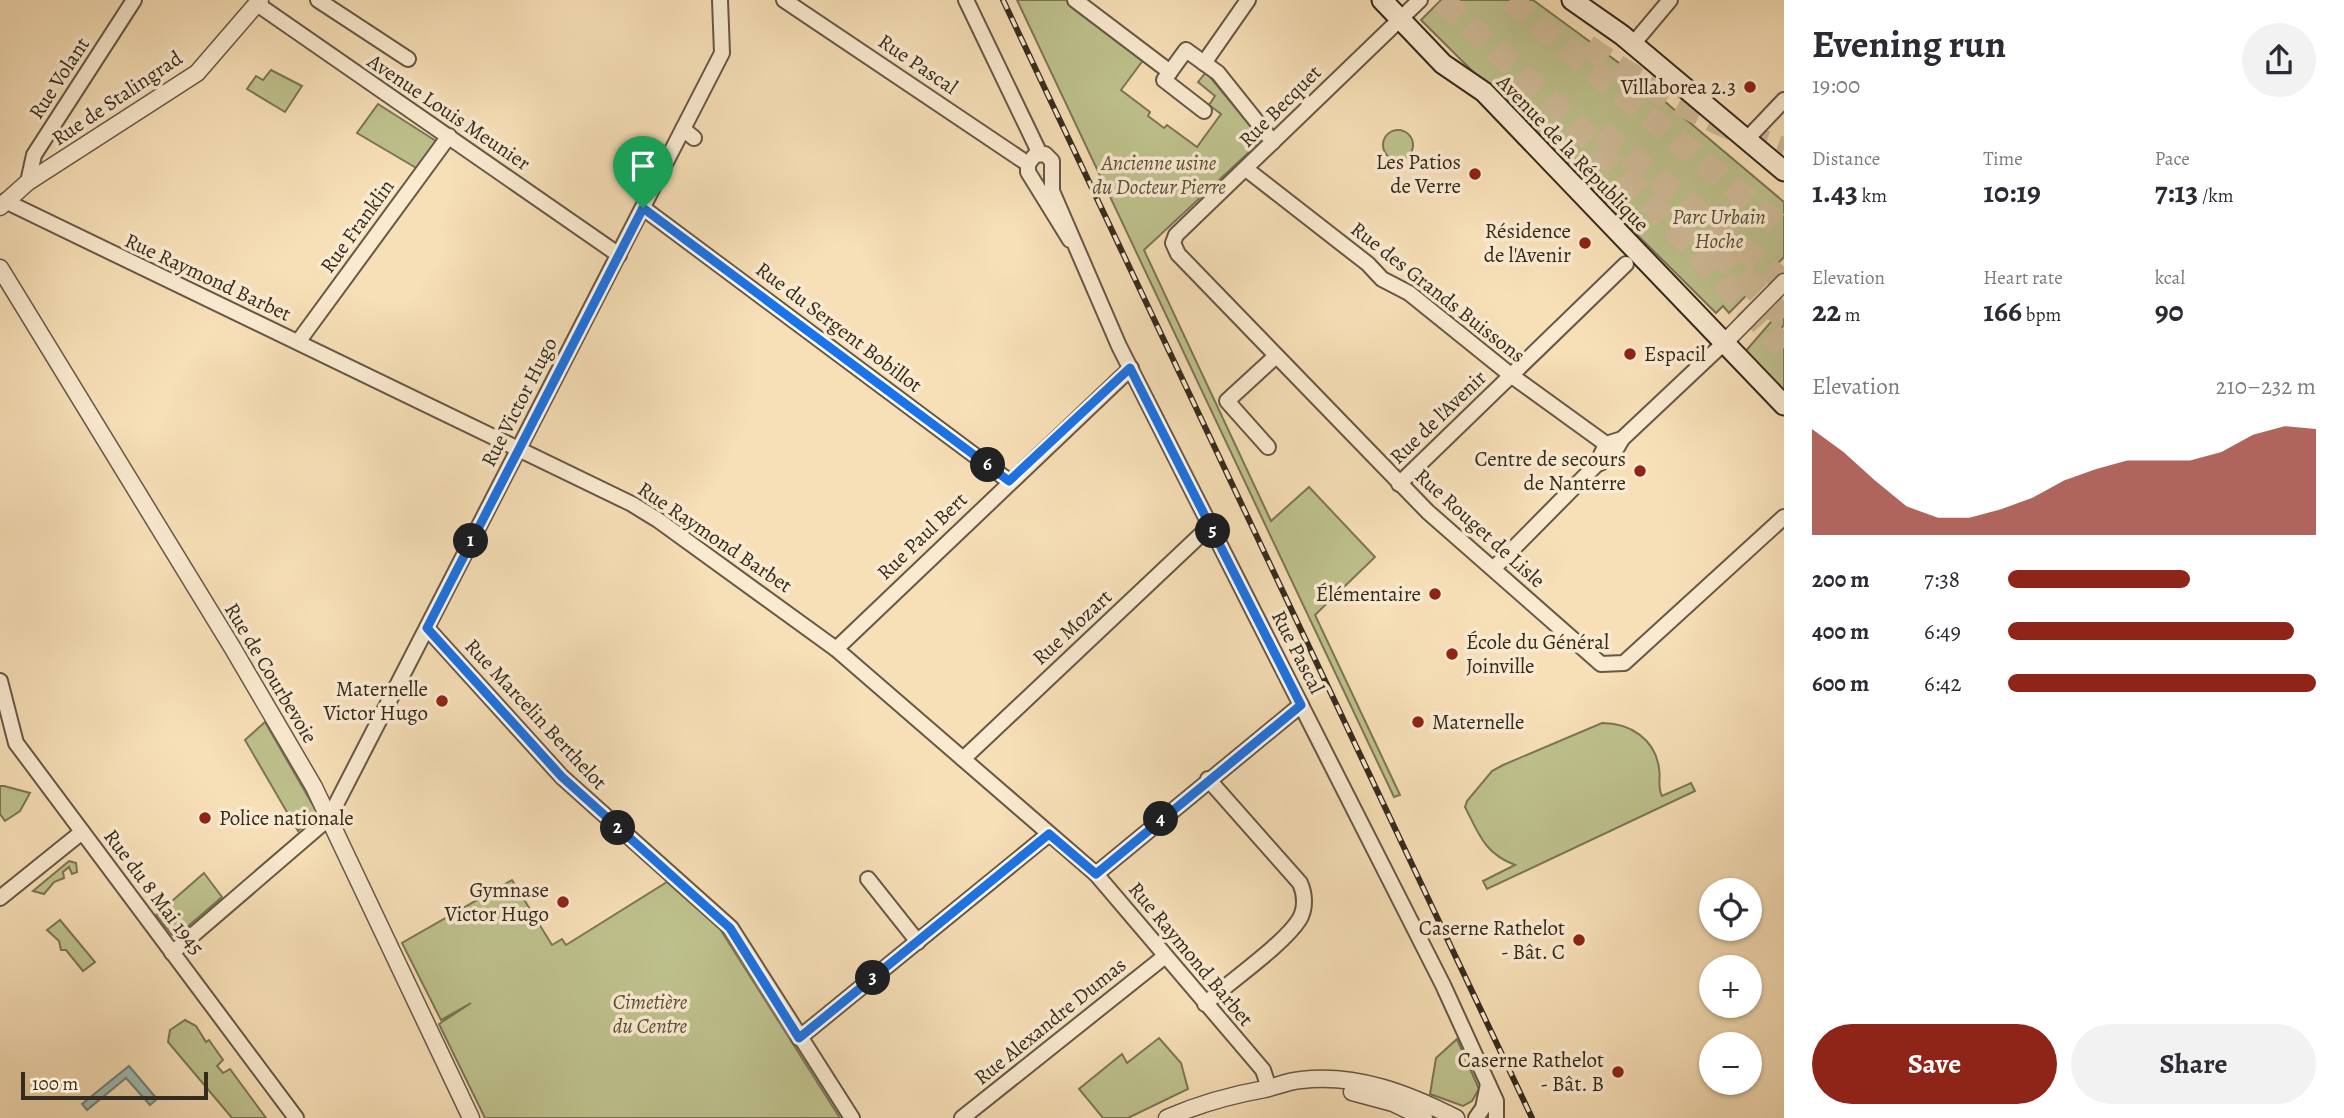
<!DOCTYPE html>
<html lang="en">
<head>
<meta charset="utf-8">
<style>
	:root { --surface:#fff; --page:#f2f2f3; --text:#2b2b33; --muted:#7c7c81; --accent:#8f2418 }
	body { margin:0; font-family:Alegreya,serif; background:var(--page); color:var(--text); height:100vh; display:flex; flex-direction:column; font-size:26px; white-space:nowrap }
	* { box-sizing:border-box; margin:0 }
	p { font-size:23px; color:var(--muted) }
	.icon { flex:none; width:38px; height:38px; fill:none; stroke:currentColor; stroke-width:2; stroke-linecap:round; stroke-linejoin:round }
	.map { position:relative; flex:1; overflow:hidden }
	.details { display:flex; flex-direction:column; background:var(--surface); width:560px }
	.details>* { flex:none }
	.tools { position:absolute; left:1699px; top:878px; display:grid; gap:14px }
	.tools a { display:grid; place-items:center; width:63px; height:63px; border-radius:50%; background:var(--surface); box-shadow:0 2px 5px #0004; font-size:35px }
	.scale { position:absolute; left:21px; bottom:18px; width:187px; box-sizing:border-box; padding-left:7px; border:4px solid #352b1f; border-top:0; font-size:19px; line-height:24px; white-space:nowrap; color:#352b1f; -webkit-text-stroke:5px #faead0; paint-order:stroke }
	.pin { position:absolute; display:grid; place-items:center; width:60px; height:60px; color:#fff; margin:-72px -30px; border-radius:50% 50% 50% 0; rotate:-45deg; box-shadow:0 0 7px #0007 }
	.pin .icon { rotate:45deg }
	.km { position:absolute; width:35px; height:35px; margin:-18px; border-radius:50%; background:#222; color:#fff; font-size:19px; line-height:35px; text-align:center }
	.round { display:grid; place-items:center; flex:none; width:74px; height:74px; border-radius:37px; background:var(--page) }
	.headline { display:flex; align-items:center; justify-content:space-between; height:119px; padding:0 28px }
	h1 { font-size:38px; font-weight:700; line-height:52px }
	.stats { display:grid; grid-template-columns:repeat(3,1fr); gap:10px; height:119px; padding:7px 28px }
	.stats div { display:grid; align-content:center }
	.stats b { font-size:30px; font-weight:700 }
	.stats small { font-size:19px; font-weight:400 }
	.stats p { font-size:19px }
	.chart { height:196px; padding:14px 28px }
	.chart p { display:flex; justify-content:space-between }
	.chart svg { width:100%; height:126px; margin-top:7px; fill:var(--accent); opacity:.7 }
	.button { display:flex; gap:14px; margin-top:auto; padding:14px 28px }
	.button a { flex:1; height:80px; border-radius:42px; background:var(--accent); color:#fff; font-size:28px; font-weight:700; line-height:80px; text-align:center }
	.button a+a { background:var(--page); color:var(--text) }
	ul { padding:0 28px; list-style:none; font-size:23px }
	li { display:grid; grid-template-columns:112px 84px 1fr; align-items:center; height:52px }
	li i { height:18px; border-radius:9px; background:var(--accent) }
	main { display:flex; flex:1; min-height:0 }
	.map>svg:first-child { display:block }
	.green { fill:#bec18d; stroke:#7a7656; stroke-width:2 }
	.water { fill:#9ebcb5; stroke:#748279; stroke-width:2 }
	.lines { fill:none; stroke-linecap:round; stroke-linejoin:round }
	.motorway-tunnel { stroke:#d0bb99; stroke-width:24; stroke-dasharray:24 12; stroke-linecap:butt }
	.minor-casing { stroke:#665845; stroke-width:18 }
	.tertiary-casing { stroke:#665845; stroke-width:19 }
	.secondary-casing { stroke:#352b1f; stroke-width:23 }
	.minor { stroke:#faead0; stroke-width:14 }
	.tertiary { stroke:#faead0; stroke-width:16 }
	.secondary { stroke:#faead0; stroke-width:19 }
	.rail-casing { stroke:#352b1f; stroke-width:6 }
	.rail { stroke:#faead0; stroke-width:3.5; stroke-dasharray:10; stroke-linecap:butt }
	.route-casing { stroke:#fff; stroke-width:14 }
	.route { stroke:#1a73e8; stroke-width:9 }
	.poi-dot { fill:#8f2418; stroke:#faead0; stroke-width:2.5 }
	.labels { text-anchor:middle; stroke-width:7; stroke-linejoin:round; paint-order:stroke }
	.street-label { font-size:21px; fill:#352b1f; stroke:#faead0 }
	.poi-label { font-size:21px; fill:#352b1f; stroke:#faead0; text-anchor:end }
	.park-label { font-size:21px; font-style:italic; fill:#57503a; stroke:#faead0 }
</style>
</head>
<body>
<main>
<div class="map">
<svg width="1784" height="1118" viewBox="0 0 1784 1118">
	<rect width="100%" height="100%" fill="#f7dfb7"/>
	<filter id="stains"><feTurbulence type="fractalNoise" baseFrequency=".00286" numOctaves="4"/><feColorMatrix values="0 0 0 0 .2 0 0 0 0 .09 0 0 0 0 .02 0 0 0 .5 -.17"/></filter>
	<radialGradient id="worn" r=".72"><stop offset=".6" stop-color="#630" stop-opacity="0"/><stop offset="1" stop-color="#630" stop-opacity=".3"/></radialGradient>
	<g class="green">
		<polygon points="1017,0 1066,0 1144,59 1121,90 1150,112 1148,116 1164,128 1167,125 1197,147 1221,114 1209,105 1215,96 1198,82 1206,72 1262,140 1144,250 1271,521 1309,487 1375,557 1315,615 1400,795 1394,797"/>
		<polygon points="1441,0 1533,0 1619,63 1784,202 1784,257 1729,313 1723,306 1716,313 1421,20"/>
		<polygon points="271,70 302,86 285,112 247,89 256,76 263,80"/>
		<polygon points="378,104 436,141 418,169 357,133"/>
		<circle cx="1398" cy="145" r="15"/>
		<polygon points="1784,307 1784,325 1779,331 1784,337 1784,396 1744,353"/>
		<polygon points="265,722 318,814 298,831 245,740"/>
		<path d="M 1602,723 C 1630,723 1655,739 1659,768 C 1661,779 1657,786 1662,796 L 1691,783 L 1695,791 L 1487,889 L 1483,881 L 1515,865 C 1484,853 1479,834 1465,807 L 1467,801 L 1492,771 L 1503,765 Z"/>
		<polygon points="4,786 30,793 20,811 5,821 0,814 0,786"/>
		<polygon points="69,861 76,863 77,872 72,874 69,867 63,872 64,878 54,882 44,894 33,891"/>
		<polygon points="204,873 222,897 179,934 172,935 156,915"/>
		<polygon points="512,880 552,945 562,939 566,945 667,882 720,929 840,1118 485,1118 439,1024 471,1003 441,1020 402,943"/>
		<polygon points="60,920 95,962 83,971 66,950 61,950 59,941 47,930"/>
		<polygon points="185,1020 196,1026 206,1042 209,1040 223,1060 217,1066 223,1073 230,1069 266,1118 232,1118 168,1042 170,1030"/>
		<polygon points="1159,1038 1181,1063 1188,1089 1128,1118 1103,1118 1079,1089 1122,1054 1127,1063"/>
		<polygon points="1457,1039 1479,1089 1472,1101 1463,1106 1430,1094 1436,1058"/>
	</g>
	<polygon class="water" points="129,1066 157,1099 150,1105 126,1078 87,1110 82,1104"/>
	<g class="lines">
		<g class="motorway-tunnel">
			<polyline points="1442,0 1571,120 1654,206 1784,348"/>
			<polyline points="1510,0 1784,230"/>
			<path d="M 1587,46 C 1646,87 1715,126 1784,149"/>
			<polyline points="1601,132 1784,282"/>
			<polyline points="1716,250 1784,318"/>
		</g>
		<g class="minor-casing">
			<g id="minor">
				<polyline points="318,0 408,59"/>
				<polyline points="784,0 1028,164"/>
				<polyline points="966,0 1040,154"/>
				<polyline points="1075,0 1170,72 1186,50 1218,73 1273,142"/>
				<polyline points="1420,0 1176,235 1173,243 1178,254 1428,512 1601,664 1624,663 1784,517"/>
				<polyline points="257,4 619,255"/>
				<polyline points="1633,44 1670,0"/>
				<polyline points="1204,63 1248,0"/>
				<polyline points="1170,72 1164,80 1204,111"/>
				<polyline points="683,129 694,138"/>
				<polyline points="1747,139 1784,100"/>
				<polyline points="1246,169 1368,264 1382,279 1409,293 1512,376 1606,444"/>
				<polyline points="28,182 34,155 134,0"/>
				<polyline points="5,201 632,504 658,520 836,649 1096,874 1263,1070 1269,1088"/>
				<polyline points="643,208 1009,481"/>
				<polyline points="1070,240 1028,172 1028,164 1035,155 1045,154 1052,161 1052,191 1119,346 1443,985 1496,1101 1496,1118"/>
				<polyline points="298,342 449,136"/>
				<polyline points="1268,447 1227,401 1276,356"/>
				<path d="M 1597,464 C 1611,460 1615,451 1622,439 L 1724,343"/>
				<polyline points="1399,484 1626,264"/>
				<polyline points="1494,568 1597,464 1606,444 1622,439"/>
				<polyline points="427,628 562,777 731,928 852,1118"/>
				<polyline points="836,649 1131,368"/>
				<polyline points="0,681 16,743 296,1118"/>
				<polyline points="963,759 1210,526"/>
				<polyline points="1096,874 1301,705"/>
				<polyline points="868,879 918,942"/>
				<polyline points="0,898 82,832"/>
				<polyline points="172,953 329,818 722,53 720,0"/>
				<path d="M 1205,1004 C 1229,982 1283,945 1299,920 C 1306,909 1305,894 1300,883 L 1208,779"/>
				<polyline points="799,1038 1049,834"/>
				<polyline points="962,1118 1164,957"/>
				<polyline points="1476,1118 1483,1108 1488,1084"/>
			</g>
		</g>
		<g class="tertiary-casing">
			<g id="tertiary">
				<polyline points="0,207 28,182 197,73 260,0"/>
				<polyline points="0,268 232,647 314,787 471,1118"/>
				<polyline points="1724,343 1784,282"/>
				<polyline points="1352,1092 1393,1103 1424,1118"/>
				<path d="M 1167,1118 C 1199,1104 1231,1095 1265,1089 C 1277,1086 1289,1081 1301,1080 C 1356,1073 1409,1094 1456,1118"/>
			</g>
		</g>
		<g class="secondary-casing">
			<g id="secondary">
				<polyline points="1382,0 1443,64 1484,92 1784,405"/>
				<polyline points="1572,0 1622,35 1784,171"/>
			</g>
		</g>
		<use href="#minor" class="minor"/>
		<use href="#tertiary" class="tertiary"/>
		<use href="#secondary" class="secondary"/>
		<g class="rail-casing">
			<polyline id="rail" points="1003,0 1532,1118"/>
		</g>
		<use href="#rail" class="rail"/>
	</g>
	<g class="lines">
		<g class="route-casing">
			<polygon id="route" points="643,208 1009,481 1130,368 1301,705 1096,874 1049,834 799,1038 730,928 562,777 427,628"/>
		</g>
		<use href="#route" class="route"/>
	</g>
	<g class="poi-dot">
		<circle cx="1750" cy="87" r="7"/>
		<circle cx="1475" cy="174" r="7"/>
		<circle cx="1585" cy="243" r="7"/>
		<circle cx="1630" cy="354" r="7"/>
		<circle cx="1640" cy="471" r="7"/>
		<circle cx="1435" cy="594" r="7"/>
		<circle cx="1452" cy="654" r="7"/>
		<circle cx="442" cy="701" r="7"/>
		<circle cx="1418" cy="722" r="7"/>
		<circle cx="205" cy="818" r="7"/>
		<circle cx="563" cy="902" r="7"/>
		<circle cx="1579" cy="940" r="7"/>
		<circle cx="1618" cy="1072" r="7"/>
	</g>
	<g class="labels">
		<g class="street-label">
			<text transform="translate(918 64) rotate(34)" y="7">Rue Pascal</text>
			<text transform="translate(59 78) rotate(-57)" y="7">Rue Volant</text>
			<text transform="translate(117 98) rotate(-34)" y="7">Rue de Stalingrad</text>
			<text transform="translate(1280 106) rotate(-45)" y="7">Rue Becquet</text>
			<text transform="translate(449 112) rotate(34)" y="7">Avenue Louis Meunier</text>
			<text transform="translate(1573 153) rotate(46)" y="7">Avenue de la République</text>
			<text transform="translate(357 226) rotate(-54)" y="7">Rue Franklin</text>
			<text transform="translate(208 277) rotate(25)" y="7">Rue Raymond Barbet</text>
			<text transform="translate(1438 292) rotate(38)" y="7">Rue des Grands Buissons</text>
			<text transform="translate(839 327) rotate(37)" y="7">Rue du Sergent Bobillot</text>
			<text transform="translate(519 402) rotate(-63)" y="7">Rue Victor Hugo</text>
			<text transform="translate(1438 417) rotate(-44)" y="7">Rue de l'Avenir</text>
			<text transform="translate(1480 528) rotate(42)" y="7">Rue Rouget de Lisle</text>
			<text transform="translate(922 536) rotate(-44)" y="7">Rue Paul Bert</text>
			<text transform="translate(715 537) rotate(34)" y="7">Rue Raymond Barbet</text>
			<text transform="translate(1072 627) rotate(-43)" y="7">Rue Mozart</text>
			<text transform="translate(1298 652) rotate(63)" y="7">Rue Pascal</text>
			<text transform="translate(271 673) rotate(59)" y="7">Rue de Courbevoie</text>
			<text transform="translate(536 714) rotate(47)" y="7">Rue Marcelin Berthelot</text>
			<text transform="translate(154 892) rotate(53)" y="7">Rue du 8 Mai 1945</text>
			<text transform="translate(1191 954) rotate(50)" y="7">Rue Raymond Barbet</text>
			<text transform="translate(1050 1021) rotate(-39)" y="7">Rue Alexandre Dumas</text>
		</g>
		<g class="poi-label">
			<text x="1736" y="94">Villaborea 2.3</text>
			<text x="1461" y="169">Les Patios<tspan x="1461" dy="24">de Verre</tspan></text>
			<text x="1571" y="238">Résidence<tspan x="1571" dy="24">de l'Avenir</tspan></text>
			<text x="1644" y="361" text-anchor="start">Espacil</text>
			<text x="1626" y="466">Centre de secours<tspan x="1626" dy="24">de Nanterre</tspan></text>
			<text x="1421" y="601">Élémentaire</text>
			<text x="1466" y="649" text-anchor="start">École du Général<tspan x="1466" dy="24">Joinville</tspan></text>
			<text x="428" y="696">Maternelle<tspan x="428" dy="24">Victor Hugo</tspan></text>
			<text x="1432" y="729" text-anchor="start">Maternelle</text>
			<text x="219" y="825" text-anchor="start">Police nationale</text>
			<text x="549" y="897">Gymnase<tspan x="549" dy="24">Victor Hugo</tspan></text>
			<text x="1565" y="935">Caserne Rathelot<tspan x="1565" dy="24">- Bât. C</tspan></text>
			<text x="1604" y="1067">Caserne Rathelot<tspan x="1604" dy="24">- Bât. B</tspan></text>
		</g>
		<g class="park-label">
			<text x="1159" y="170">Ancienne usine<tspan x="1159" dy="24">du Docteur Pierre</tspan></text>
			<text x="1719" y="224">Parc Urbain<tspan x="1719" dy="24">Hoche</tspan></text>
			<text x="650" y="1009">Cimetière<tspan x="650" dy="24">du Centre</tspan></text>
		</g>
	</g>
	<rect width="100%" height="100%" filter="url(#stains)"/>
	<rect width="100%" height="100%" fill="url(#worn)"/>
</svg>
<div class="tools">
<a><svg class="icon" aria-label="locate" viewBox="0 0 24 24"><circle cx="12" cy="12" r="6"/><path d="M12 2v4M12 18v4M2 12h4M18 12h4"/></svg></a>
<a>+</a>
<a>−</a>
</div>
<div class="scale">100 m</div>
<div class="pin" style="left:643px;top:208px;background:#1e9e55"><svg class="icon" aria-label="arrive" viewBox="0 0 24 24"><path d="M6 21V4h12l-3 4 3 4H6"/></svg></div>
<b class="km" style="left:471px;top:541px">1</b>
<b class="km" style="left:618px;top:828px">2</b>
<b class="km" style="left:873px;top:978px">3</b>
<b class="km" style="left:1161px;top:819px">4</b>
<b class="km" style="left:1213px;top:531px">5</b>
<b class="km" style="left:988px;top:465px">6</b>
</div>
<section class="details">
<div class="headline"><div><h1>Evening run</h1><p>19:00</p></div><a class="round"><svg class="icon" aria-label="share" viewBox="0 0 24 24"><path d="M12 15V3M7 8l5-5 5 5M5 13v7h14v-7"/></svg></a></div>
<div class="stats">
<div><p>Distance</p><b>1.43<small> km</small></b></div>
<div><p>Time</p><b>10:19</b></div>
<div><p>Pace</p><b>7:13<small> /km</small></b></div>
</div>
<div class="stats">
<div><p>Elevation</p><b>22<small> m</small></b></div>
<div><p>Heart rate</p><b>166<small> bpm</small></b></div>
<div><p>kcal</p><b>90</b></div>
</div>
<div class="chart"><p><span>Elevation</span>210–232 m</p>
<svg viewBox="0 0 160 44" preserveAspectRatio="none"><path d="M0 44V7L10 15L20 25L30 34L40 38L50 38L60 35L70 31L80 25L90 21L100 18L110 18L120 18L130 15L140 9L150 6L160 7V44z"/></svg>
</div>
<ul>
<li><b>200 m</b>7:38<i style="width:59%"></i></li>
<li><b>400 m</b>6:49<i style="width:93%"></i></li>
<li><b>600 m</b>6:42<i style="width:100%"></i></li>
</ul>
<div class="button"><a>Save</a><a>Share</a></div>
</section>
</main>
</body>
</html>
